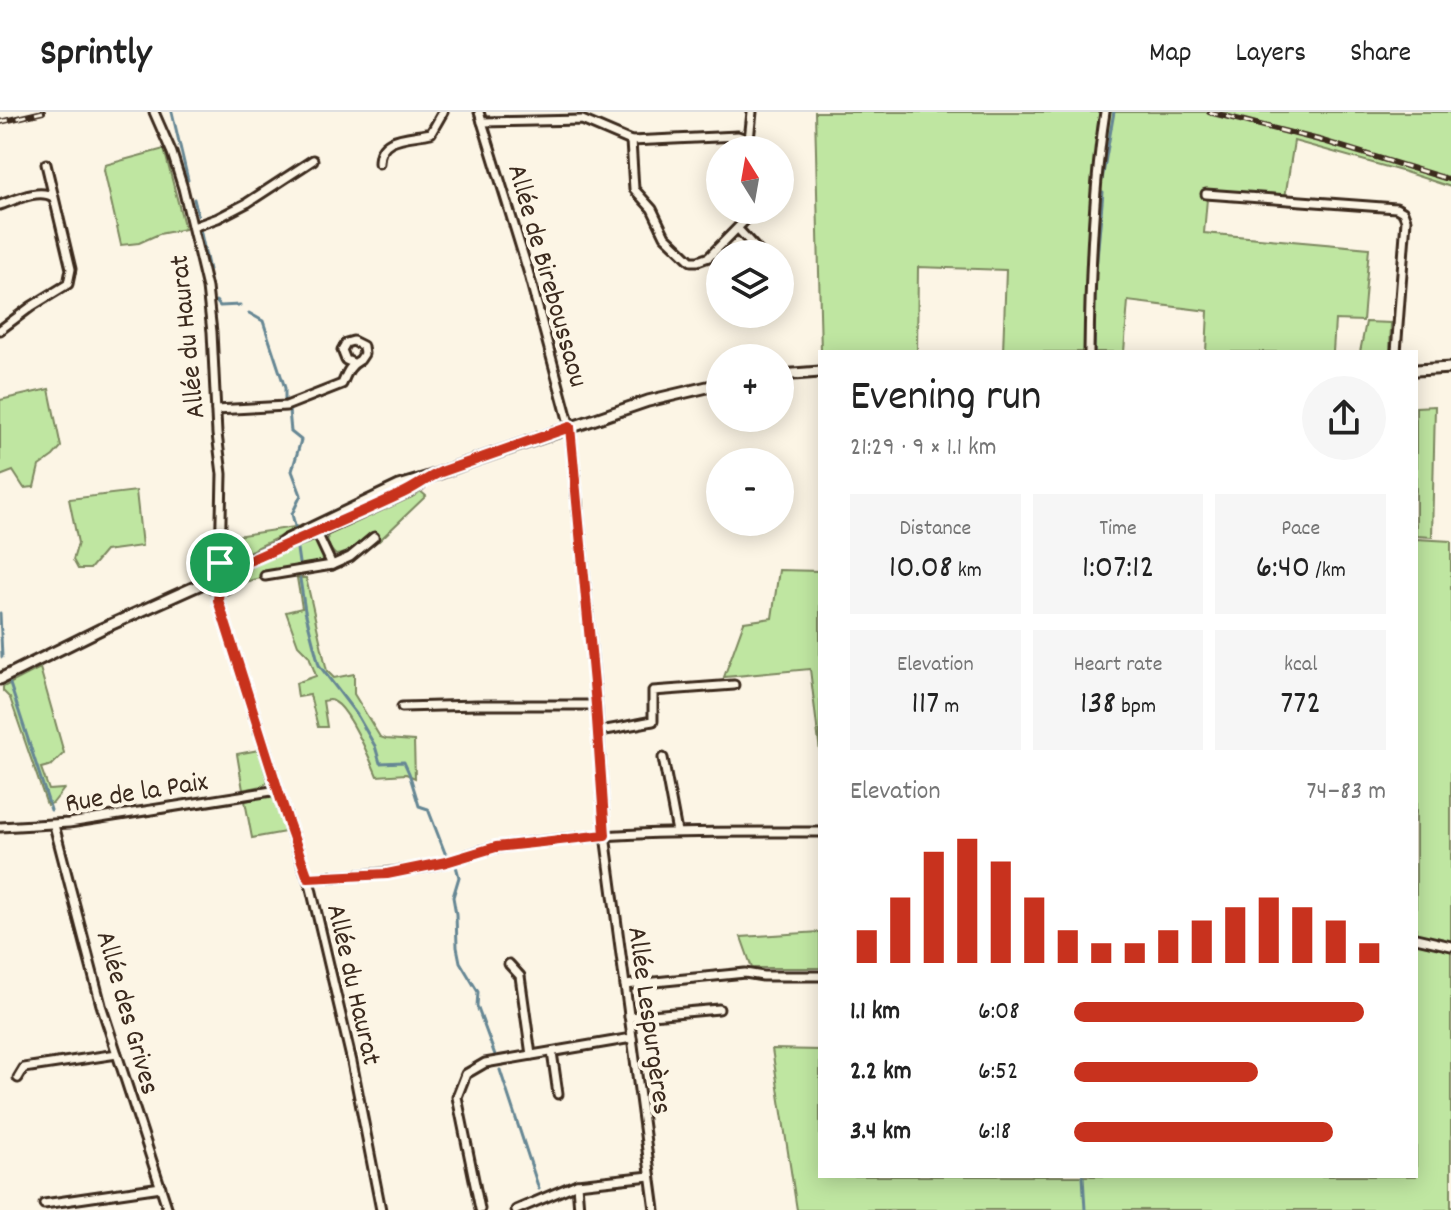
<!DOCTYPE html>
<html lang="en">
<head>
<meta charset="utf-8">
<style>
	:root { --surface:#fff; --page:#f6f6f6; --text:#222; --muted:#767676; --line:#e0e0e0; --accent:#c8321e }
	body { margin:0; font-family:Dekko,sans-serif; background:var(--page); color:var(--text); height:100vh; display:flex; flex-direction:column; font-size:30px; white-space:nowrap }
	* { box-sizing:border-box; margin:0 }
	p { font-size:26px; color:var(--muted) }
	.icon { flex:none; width:44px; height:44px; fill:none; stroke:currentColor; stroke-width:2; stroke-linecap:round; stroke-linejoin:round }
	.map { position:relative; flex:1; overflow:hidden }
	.drawer { position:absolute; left:818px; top:238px; width:600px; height:828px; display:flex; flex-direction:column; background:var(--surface); border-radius:0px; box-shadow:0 4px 20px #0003 }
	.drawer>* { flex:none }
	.needle { width:52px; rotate:349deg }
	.controls { position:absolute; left:706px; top:24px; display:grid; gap:16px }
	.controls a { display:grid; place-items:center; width:88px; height:88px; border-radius:50%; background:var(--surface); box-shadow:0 4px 20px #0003; font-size:40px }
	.pin { position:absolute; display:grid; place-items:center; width:68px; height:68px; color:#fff; margin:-34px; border:4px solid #fff; border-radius:50%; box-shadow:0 2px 8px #0007 }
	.round { display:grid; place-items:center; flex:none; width:84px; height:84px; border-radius:42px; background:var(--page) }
	.head { display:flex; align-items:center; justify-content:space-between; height:136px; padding:0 32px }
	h1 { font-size:44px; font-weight:600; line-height:60px }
	.metrics { display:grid; grid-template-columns:repeat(3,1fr); gap:12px; height:136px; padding:8px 32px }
	.metrics div { display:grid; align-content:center; border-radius:0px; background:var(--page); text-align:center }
	.metrics b { font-size:34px; font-weight:600 }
	.metrics small { font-size:22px; font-weight:400 }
	.metrics p { font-size:22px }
	.chart { height:224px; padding:16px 32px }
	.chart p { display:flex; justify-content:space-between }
	.chart svg { width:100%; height:144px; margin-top:8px; stroke:var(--accent); stroke-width:6 }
	ul { padding:0 32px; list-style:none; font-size:26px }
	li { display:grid; grid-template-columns:128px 96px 1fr; align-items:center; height:60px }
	li i { height:20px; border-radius:10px; background:var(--accent) }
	header { display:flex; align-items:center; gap:48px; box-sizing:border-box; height:112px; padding:0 40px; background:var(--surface); border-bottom:2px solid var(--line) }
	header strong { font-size:38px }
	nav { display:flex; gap:44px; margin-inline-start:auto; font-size:28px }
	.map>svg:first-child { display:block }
	.green { fill:#bfe6a1; stroke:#7d8860; stroke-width:2 }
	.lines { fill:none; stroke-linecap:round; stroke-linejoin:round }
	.stream { stroke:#668794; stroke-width:3 }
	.minor-casing { stroke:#3b2a1e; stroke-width:13 }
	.secondary-casing { stroke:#3b2a1e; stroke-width:15 }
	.minor { stroke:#fcf5e5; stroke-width:7 }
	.secondary { stroke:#fcf5e5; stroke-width:9 }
	.rail-casing { stroke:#3b2a1e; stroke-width:6 }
	.rail { stroke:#fcf5e5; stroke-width:3; stroke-dasharray:9; stroke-linecap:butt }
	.route-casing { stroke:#fff; stroke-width:16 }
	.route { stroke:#c8321e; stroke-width:10 }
	.labels { text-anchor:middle; stroke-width:8; stroke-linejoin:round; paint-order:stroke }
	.street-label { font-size:28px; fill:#3b2a1e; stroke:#fcf5e5 }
</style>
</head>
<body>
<header>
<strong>Sprintly</strong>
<nav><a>Map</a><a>Layers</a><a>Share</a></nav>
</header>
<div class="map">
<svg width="1451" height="1098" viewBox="0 0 1451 1098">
	<rect width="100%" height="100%" fill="#fcf5e5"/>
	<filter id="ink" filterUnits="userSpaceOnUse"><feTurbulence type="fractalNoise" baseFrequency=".0125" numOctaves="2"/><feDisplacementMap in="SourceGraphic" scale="16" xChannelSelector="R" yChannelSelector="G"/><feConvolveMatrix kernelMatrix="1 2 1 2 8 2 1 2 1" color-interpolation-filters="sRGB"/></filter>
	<g filter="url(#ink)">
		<g class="green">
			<polygon points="815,0 1451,0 1451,75 1405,60 1294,29 1284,92 1207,87 1204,121 1369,136 1363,209 1335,208 1333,240 1206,240 1208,199 1128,189 1124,240 1003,240 1006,158 918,155 917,240 821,240"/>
			<polygon points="164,37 185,117 159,122 139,131 121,133 104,58 105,53"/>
			<polygon points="1366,210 1391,211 1390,240 1360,240"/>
			<polygon points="49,277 61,335 53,344 39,354 34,375 24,376 13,359 0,364 0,288"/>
			<polygon points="1435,294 1432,425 1416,424 1416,295"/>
			<path d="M 418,377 L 426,384 L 379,429 L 371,421 L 346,441 L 336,443 C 329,438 326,427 328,419 Z"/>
			<polygon points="136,379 142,434 105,439 90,457 78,457 73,448 78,431 69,387"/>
			<polygon points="301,414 244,442 235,444 230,443 229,425"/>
			<polygon points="311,427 316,428 324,446 323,449 265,460 260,466 241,471 247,459 260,448"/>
			<polygon points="1416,427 1451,429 1451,1098 797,1098 772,937 820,938 820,1064 1416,1064"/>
			<polygon points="779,458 820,459 820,640 810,557 724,565 744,510 772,506"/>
			<path d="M 297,466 L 306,466 L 327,559 L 334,566 L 354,562 L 354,582 L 380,625 L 386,627 L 414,629 L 415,666 L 406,662 L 377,664 C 370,647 350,598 335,590 C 331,587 328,588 323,589 L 327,615 L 318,615 L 310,583 L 298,585 L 296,571 L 316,564 L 309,544 L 298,533 L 286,500 L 302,496 Z"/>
			<polygon points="40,556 64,641 52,653 41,656 49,678 64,677 53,691 47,693 10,586 3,579 3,575"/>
			<polygon points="259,638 268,670 262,674 243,678 237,642"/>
			<polygon points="267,684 274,687 285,720 252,726 245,689"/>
			<polygon points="820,820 820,856 752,856 741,825"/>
		</g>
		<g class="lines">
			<g class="stream">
				<polyline points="172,0 188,68"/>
				<polyline points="1102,68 1114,0"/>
				<polyline points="194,87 198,103"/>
				<polyline points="200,117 209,158"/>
				<polyline points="216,189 220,194 240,193"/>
				<polyline points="249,201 263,209 285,276 285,289"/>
				<polyline points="1094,240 1095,169 1103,80"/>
				<polyline points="289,298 291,320 301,328 292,359 301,383 292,402 296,418"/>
				<polyline points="297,437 299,451"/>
				<polyline points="300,467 305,499 319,553 357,603 375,634 380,651 404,650 409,661 419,694 428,697 445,741 456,754 459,765 453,785 456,802 457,835 460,850 478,880 477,894 495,943"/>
				<polyline points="0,501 2,545"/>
				<polyline points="10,572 51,698"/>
				<polyline points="500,958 539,1077"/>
				<polyline points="1083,1064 1085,1098"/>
			</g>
			<g class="minor-casing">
				<g id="minor">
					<polyline points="154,0 172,41 183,76 207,176 212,220 217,322 222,362 220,451"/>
					<polyline points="479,0 528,159 570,315 597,598 605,723 655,1098"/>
					<polyline points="482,10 582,8 631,29 738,24 749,28 755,38"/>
					<polyline points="749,28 752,0"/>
					<polyline points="631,29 634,77 652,97 665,124 691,149 698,149 709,145 755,98"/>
					<path d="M 379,51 C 379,23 409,26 431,21 L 443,0"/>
					<polyline points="1206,82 1396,96 1403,100 1406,108 1396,240"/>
					<path d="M 0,93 C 15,88 39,76 53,85"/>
					<polyline points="193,115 218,106 247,91 313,48"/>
					<polyline points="738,117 761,142"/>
					<polyline points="0,218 32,194 68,172 71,157 46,52"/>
					<path d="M 1089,240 C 1090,160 1093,79 1105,0"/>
					<path d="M 216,298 L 286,294 L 342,272 C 347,261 349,254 360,248 L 364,242 L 363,234 L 353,229 L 346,231 L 342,238 L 346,248 L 353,251"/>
					<polyline points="317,421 332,453"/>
					<polyline points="265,464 332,453 350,445 374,425"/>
					<polyline points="219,477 218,488 292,722 311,776 352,950 381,1098"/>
					<polyline points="402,595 477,593 596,593"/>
					<path d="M 598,619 C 617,617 634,612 653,609 L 653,579 L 734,573"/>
					<polyline points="663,646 677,720"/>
					<polyline points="54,713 101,893 168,1098"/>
					<polyline points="0,715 69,711 278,678"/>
					<path d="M 308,766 C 355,763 400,762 446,750 C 464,745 481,737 499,735 C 605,718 713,720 820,720"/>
					<polyline points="1416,826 1451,834"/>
					<polyline points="509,852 520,864 531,943"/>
					<polyline points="625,873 745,861 763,864 820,864"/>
					<polyline points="629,905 719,897"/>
					<polyline points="552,940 558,982"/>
					<polyline points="18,966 24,956 117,942"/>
					<polyline points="577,1072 579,1098"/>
					<polyline points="44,1092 161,1075"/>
					<polyline points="480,1097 457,985 466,962 485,951 632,926"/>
					<polyline points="516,1098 577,1072 650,1064"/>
				</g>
			</g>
			<g class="secondary-casing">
				<g id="secondary">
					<polyline points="1416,258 1451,256"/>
					<polyline points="780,263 820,260"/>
					<polyline points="278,435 286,428 399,374 429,365 464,352 648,289 720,272"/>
					<circle cx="220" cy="464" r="13"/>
					<polyline points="231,457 278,435 317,421 409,379 420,372"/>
					<polyline points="0,567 101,517 208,469"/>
				</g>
			</g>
			<use href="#minor" class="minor"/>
			<use href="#secondary" class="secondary"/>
			<g class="rail-casing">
				<g id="rail">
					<polyline points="1209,0 1323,29 1451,68"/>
					<polyline points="0,10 43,0"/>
				</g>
			</g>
			<use href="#rail" class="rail"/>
		</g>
	</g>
	<g class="lines" filter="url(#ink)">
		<g class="route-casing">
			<path id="route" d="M 570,315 L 596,593 L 605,723 L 496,735 L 446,750 L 387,762 L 308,766 L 288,710 L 218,488 L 219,477 C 195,468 211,441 231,457 C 288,431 346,408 403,381 C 416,375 427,366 441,360 Z"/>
		</g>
		<use href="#route" class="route"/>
	</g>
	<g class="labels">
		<g class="street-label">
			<text transform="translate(550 163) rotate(74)" y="10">Allée de Bireboussaou</text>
			<text transform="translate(185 225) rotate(-96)" y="10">Allée du Haurat</text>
			<text transform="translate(136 678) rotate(-9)" y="10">Rue de la Paix</text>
			<text transform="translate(356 872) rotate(77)" y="10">Allée du Haurat</text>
			<text transform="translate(130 900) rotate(74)" y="10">Allée des Grives</text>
			<text transform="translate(652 908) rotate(82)" y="10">Allée Lespurgères</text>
		</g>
	</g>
</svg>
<div class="controls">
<a><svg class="needle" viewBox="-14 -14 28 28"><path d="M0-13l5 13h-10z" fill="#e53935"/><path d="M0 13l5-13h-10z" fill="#767676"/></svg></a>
<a><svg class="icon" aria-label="layers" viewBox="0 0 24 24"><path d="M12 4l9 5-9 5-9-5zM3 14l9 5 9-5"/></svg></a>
<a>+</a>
<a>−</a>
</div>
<div class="pin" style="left:220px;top:451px;background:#1e9e55"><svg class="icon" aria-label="arrive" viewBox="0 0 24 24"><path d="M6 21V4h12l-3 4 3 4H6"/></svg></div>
<section class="drawer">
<div class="head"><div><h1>Evening run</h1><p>21:29 · 9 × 1.1 km</p></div><a class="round"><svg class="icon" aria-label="share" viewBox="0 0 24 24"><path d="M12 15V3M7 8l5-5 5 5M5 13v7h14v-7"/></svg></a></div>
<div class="metrics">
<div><p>Distance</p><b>10.08<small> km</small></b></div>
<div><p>Time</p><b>1:07:12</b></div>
<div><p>Pace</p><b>6:40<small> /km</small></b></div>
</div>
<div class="metrics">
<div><p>Elevation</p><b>117<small> m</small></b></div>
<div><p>Heart rate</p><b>138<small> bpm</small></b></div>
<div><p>kcal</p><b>772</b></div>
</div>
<div class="chart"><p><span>Elevation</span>74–83 m</p>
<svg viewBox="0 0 160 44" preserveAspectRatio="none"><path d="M5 44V34M15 44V24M25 44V10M35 44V6M45 44V13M55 44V24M65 44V34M75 44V38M85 44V38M95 44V34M105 44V31M115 44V27M125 44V24M135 44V27M145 44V31M155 44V38"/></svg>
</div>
<ul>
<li><b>1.1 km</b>6:08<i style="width:93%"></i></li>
<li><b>2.2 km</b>6:52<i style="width:59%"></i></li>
<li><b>3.4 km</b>6:18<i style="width:83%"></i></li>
</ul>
</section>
</div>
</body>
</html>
